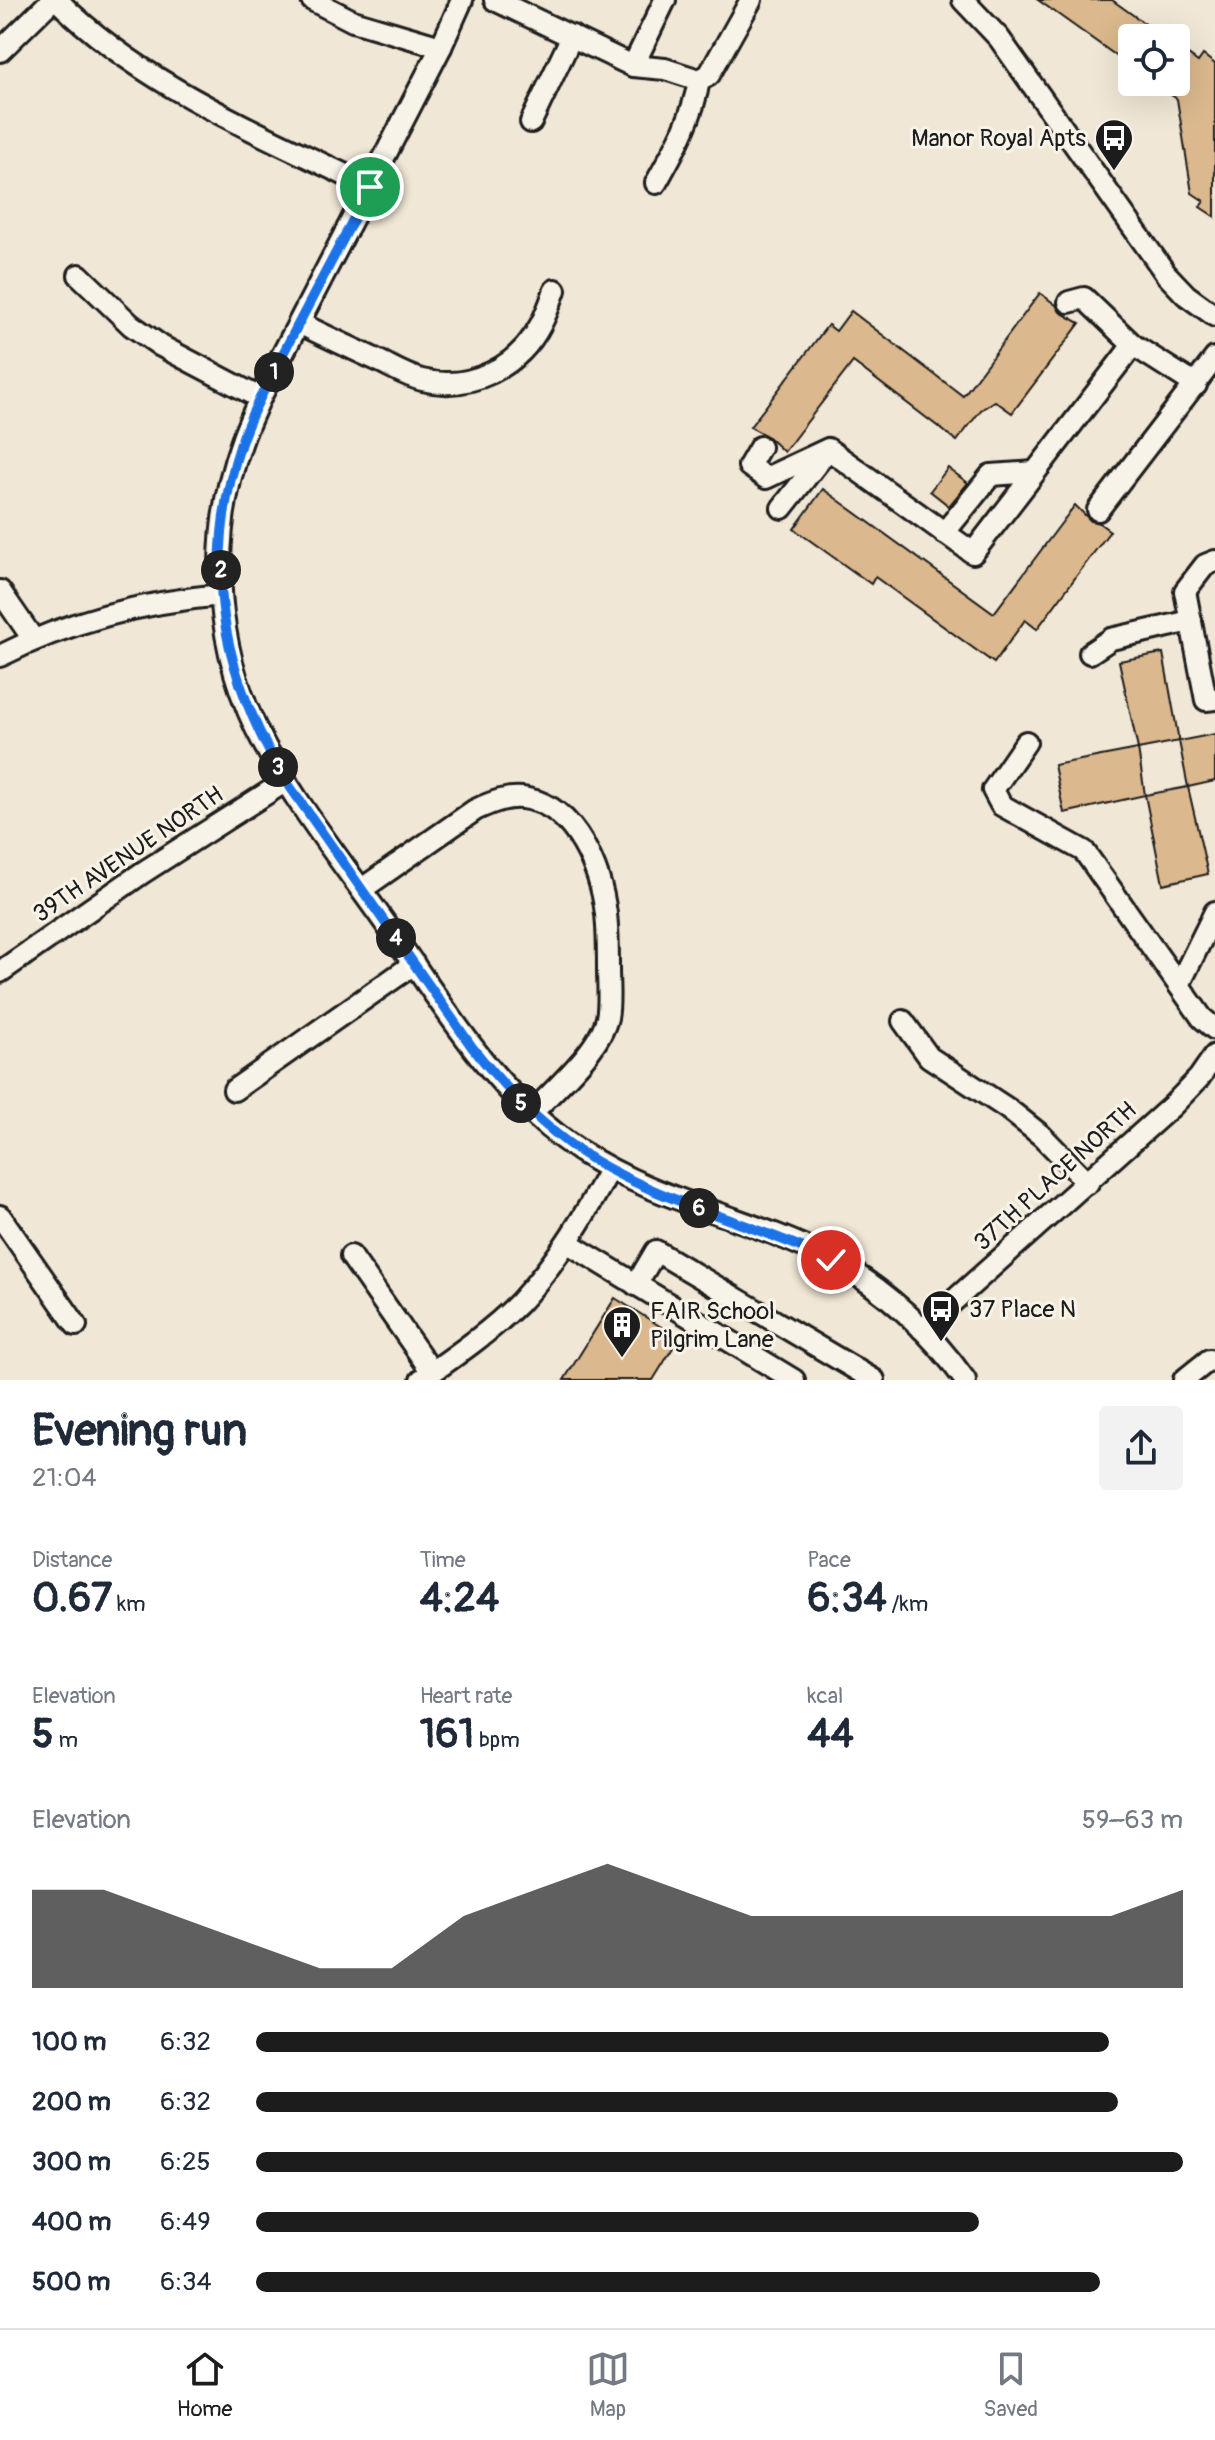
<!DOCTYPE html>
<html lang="en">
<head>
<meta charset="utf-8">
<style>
	:root { --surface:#fff; --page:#f2f2f3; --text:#1f2937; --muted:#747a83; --line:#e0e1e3; --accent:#1c1c1c }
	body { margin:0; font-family:Pangolin,sans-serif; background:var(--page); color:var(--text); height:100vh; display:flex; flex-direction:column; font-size:30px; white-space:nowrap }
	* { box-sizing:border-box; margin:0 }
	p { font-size:26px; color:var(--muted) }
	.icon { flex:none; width:44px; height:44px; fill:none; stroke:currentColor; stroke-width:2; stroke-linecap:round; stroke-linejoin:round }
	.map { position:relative; height:1380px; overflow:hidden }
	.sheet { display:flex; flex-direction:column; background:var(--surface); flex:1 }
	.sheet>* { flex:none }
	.buttons { position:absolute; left:1118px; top:24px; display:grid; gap:16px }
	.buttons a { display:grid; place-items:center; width:72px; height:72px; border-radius:8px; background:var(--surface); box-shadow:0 8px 32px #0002; font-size:40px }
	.pin { position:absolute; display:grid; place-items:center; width:68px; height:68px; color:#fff; margin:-34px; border:4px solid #fff; border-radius:50%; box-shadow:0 2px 8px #0007 }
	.km { position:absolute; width:40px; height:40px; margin:-20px; border-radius:50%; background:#222; color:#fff; font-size:22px; line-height:40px; text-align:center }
	.round { display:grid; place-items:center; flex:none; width:84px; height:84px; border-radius:8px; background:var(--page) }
	.headline { display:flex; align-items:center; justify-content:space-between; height:136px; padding:0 32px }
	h1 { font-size:44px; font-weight:700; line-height:60px }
	.metrics { display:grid; grid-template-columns:repeat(3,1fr); gap:12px; height:136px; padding:8px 32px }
	.metrics div { display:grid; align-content:center }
	.metrics b { font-size:40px; font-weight:700 }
	.metrics small { font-size:22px; font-weight:400 }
	.metrics p { font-size:22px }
	.chart { height:224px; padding:16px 32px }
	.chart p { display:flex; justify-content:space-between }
	.chart svg { width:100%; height:144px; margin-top:8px; fill:var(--accent); opacity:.7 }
	ul { padding:0 32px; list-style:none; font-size:26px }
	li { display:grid; grid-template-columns:128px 96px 1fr; align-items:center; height:60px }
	li i { height:20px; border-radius:10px; background:var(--accent) }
	.dock { display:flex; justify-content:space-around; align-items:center; height:112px; border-top:2px solid var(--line); background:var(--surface); font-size:22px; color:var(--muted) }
	.dock a { display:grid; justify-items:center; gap:4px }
	.dock .current { color:var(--accent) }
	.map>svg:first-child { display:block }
	.building { fill:#dbb88d; stroke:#1c1c1c; stroke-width:2 }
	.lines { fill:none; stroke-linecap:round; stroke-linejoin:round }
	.minor-casing { stroke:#1c1c1c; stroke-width:26 }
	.minor { stroke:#f7f3e8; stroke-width:20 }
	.route-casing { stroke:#fff; stroke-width:16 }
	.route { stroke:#1a73e8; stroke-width:10 }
	.labels { text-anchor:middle; stroke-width:6; stroke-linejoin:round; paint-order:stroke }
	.poi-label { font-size:24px; fill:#1c1c1c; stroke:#f7f3e8; text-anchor:start }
	.street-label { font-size:24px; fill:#1c1c1c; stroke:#f7f3e8 }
</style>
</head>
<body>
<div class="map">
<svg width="1215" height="1380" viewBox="0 0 1215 1380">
	<rect width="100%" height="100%" fill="#f1e7d6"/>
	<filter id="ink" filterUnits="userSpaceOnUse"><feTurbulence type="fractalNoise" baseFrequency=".0125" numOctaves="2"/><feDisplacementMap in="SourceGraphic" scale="16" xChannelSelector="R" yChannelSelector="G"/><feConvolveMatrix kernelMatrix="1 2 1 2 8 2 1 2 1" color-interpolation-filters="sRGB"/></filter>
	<g filter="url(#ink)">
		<g class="building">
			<polygon points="1038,0 1112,0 1165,38 1132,38 1132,67"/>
			<polygon points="1176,46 1198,62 1203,55 1215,64 1215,217 1200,207 1204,201 1192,193 1177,99 1152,82 1176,82"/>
			<polygon points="1040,293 1056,305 1060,312 1080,323 1012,413 995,401 981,410 957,441 853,362 784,452 767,436 750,427 828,325 836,331 851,311 963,396"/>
			<polygon points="948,468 968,483 949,506 930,491"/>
			<polygon points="823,489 994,613 1075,505 1091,521 1099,523 1110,531 1037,629 1025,620 994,663 875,577 871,584 794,529"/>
			<polygon points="1163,653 1179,741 1138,749 1119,661"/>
			<polygon points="1215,734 1215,781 1188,787 1179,741"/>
			<polygon points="1138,749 1145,795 1064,813 1054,765"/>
			<polygon points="1188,787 1208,874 1163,884 1145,795"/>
			<polygon points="615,1298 679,1338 653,1380 564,1380"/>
		</g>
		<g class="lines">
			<g class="minor-casing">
				<g id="minor">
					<path d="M 57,0 C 144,87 261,133 370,187"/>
					<polyline points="312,0 353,21 441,47"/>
					<path d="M 462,0 L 441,47 L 260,398 C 254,412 247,426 242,441 C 206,539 215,655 265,746 C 302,814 353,876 397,940 C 450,1016 500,1099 580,1151 C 657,1202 751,1217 832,1260 C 884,1288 930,1331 965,1380"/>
					<polyline points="495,0 633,66 665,69 699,80 709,75 751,0"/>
					<polyline points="963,0 999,38 1166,274 1186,295 1215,316"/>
					<polyline points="0,51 52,0"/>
					<polyline points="633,66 665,0"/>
					<polyline points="531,122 572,36"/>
					<path d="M 656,183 C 675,149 693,118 699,80"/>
					<polyline points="79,275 131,325 161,346 260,398"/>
					<polyline points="1069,302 1084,298 1133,345 1196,385"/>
					<path d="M 299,323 C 325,336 351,348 377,360 C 392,367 406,376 422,380 C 470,392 519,367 541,324 C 547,313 551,301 555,290"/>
					<polyline points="760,447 749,466 766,478 828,449 973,553 1133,345"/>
					<polyline points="782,508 826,452"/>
					<polyline points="1098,510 1215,358"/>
					<polyline points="944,533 991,475 1035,472"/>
					<polyline points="1215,561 1205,565 1185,591 1206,700 1215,699"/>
					<polyline points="0,591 33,639"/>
					<polyline points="1090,653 1111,639 1191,621"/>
					<path d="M 0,656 C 69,621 144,602 221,595"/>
					<polyline points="1026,742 993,790 1001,805 1084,851 1202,1018 1215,1029"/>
					<path d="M 362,889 L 475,810 C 492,802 509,795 528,799 C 576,808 601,871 606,914 C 608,932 608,950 608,969 C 608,984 610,1003 607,1018 C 599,1051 555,1088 532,1113"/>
					<polyline points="0,972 142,873 286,781"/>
					<polyline points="1179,985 1215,912"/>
					<polyline points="903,1021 929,1057 1008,1109 1042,1136 1088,1183"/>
					<polyline points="234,1090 414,964"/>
					<polyline points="0,1216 76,1325"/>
					<polyline points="568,1243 794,1380"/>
					<polyline points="351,1256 432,1372"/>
					<polyline points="636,1285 656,1251 874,1380"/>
					<polyline points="922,1329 1172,1106 1199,1078 1215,1055"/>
					<path d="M 421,1380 C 455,1356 490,1332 519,1303 C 556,1263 584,1218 609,1170"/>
					<polyline points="1184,1380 1209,1360"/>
				</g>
			</g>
			<use href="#minor" class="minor"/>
		</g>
	</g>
	<g class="lines" filter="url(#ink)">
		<g class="route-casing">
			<path id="route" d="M 370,187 C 343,240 315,292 288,344 C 272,376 252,409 241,443 C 201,565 221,674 286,781 L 472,1047 C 510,1095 554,1140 609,1169 C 679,1207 759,1226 831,1260"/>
		</g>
		<use href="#route" class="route"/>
	</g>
	<defs>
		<g id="bus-pin" transform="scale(2)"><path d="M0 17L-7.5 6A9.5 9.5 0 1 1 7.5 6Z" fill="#1c1c1c" stroke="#f7f3e8"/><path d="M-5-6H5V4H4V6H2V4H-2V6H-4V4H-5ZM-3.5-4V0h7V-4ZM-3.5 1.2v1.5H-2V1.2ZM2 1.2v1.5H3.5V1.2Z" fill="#fff"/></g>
		<g id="building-pin" transform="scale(2)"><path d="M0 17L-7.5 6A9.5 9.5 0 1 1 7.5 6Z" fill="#1c1c1c" stroke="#f7f3e8"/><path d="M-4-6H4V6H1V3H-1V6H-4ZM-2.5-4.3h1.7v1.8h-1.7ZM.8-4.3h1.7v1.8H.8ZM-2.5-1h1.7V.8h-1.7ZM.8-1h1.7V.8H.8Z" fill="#fff"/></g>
	</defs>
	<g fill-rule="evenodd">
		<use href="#bus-pin" x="1114" y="138"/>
		<use href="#bus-pin" x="941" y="1309"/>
		<use href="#building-pin" x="622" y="1325"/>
	</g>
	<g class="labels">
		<g class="poi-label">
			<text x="1086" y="146" text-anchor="end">Manor Royal Apts</text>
			<text x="969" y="1317">37 Place N</text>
			<text x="650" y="1319">FAIR School<tspan x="650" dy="28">Pilgrim Lane</tspan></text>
		</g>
		<g class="street-label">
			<text transform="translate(128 854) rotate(-34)" y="8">39TH AVENUE NORTH</text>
			<text transform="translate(1055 1176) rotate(-42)" y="8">37TH PLACE NORTH</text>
		</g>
	</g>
</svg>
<div class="buttons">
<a><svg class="icon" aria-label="locate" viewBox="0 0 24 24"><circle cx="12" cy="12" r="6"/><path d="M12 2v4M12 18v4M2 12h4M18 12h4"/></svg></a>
</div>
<div class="pin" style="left:370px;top:187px;background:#1e9e55"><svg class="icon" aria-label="arrive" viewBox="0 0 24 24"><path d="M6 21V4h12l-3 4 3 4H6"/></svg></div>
<div class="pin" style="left:831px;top:1260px;background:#d93025"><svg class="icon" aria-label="check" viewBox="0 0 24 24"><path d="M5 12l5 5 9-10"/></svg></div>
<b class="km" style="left:274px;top:372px">1</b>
<b class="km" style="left:221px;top:570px">2</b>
<b class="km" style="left:278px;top:767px">3</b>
<b class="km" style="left:396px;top:938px">4</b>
<b class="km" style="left:521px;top:1103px">5</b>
<b class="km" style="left:699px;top:1208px">6</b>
</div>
<section class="sheet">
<div class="headline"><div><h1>Evening run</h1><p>21:04</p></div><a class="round"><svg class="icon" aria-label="share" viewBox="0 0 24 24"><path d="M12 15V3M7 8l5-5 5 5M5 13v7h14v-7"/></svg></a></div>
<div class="metrics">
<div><p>Distance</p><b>0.67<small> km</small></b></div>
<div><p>Time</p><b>4:24</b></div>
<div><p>Pace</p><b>6:34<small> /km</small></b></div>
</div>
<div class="metrics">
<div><p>Elevation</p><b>5<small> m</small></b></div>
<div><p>Heart rate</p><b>161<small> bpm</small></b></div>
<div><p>kcal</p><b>44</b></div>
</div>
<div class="chart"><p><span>Elevation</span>59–63 m</p>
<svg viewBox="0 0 160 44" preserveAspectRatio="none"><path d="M0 44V14L10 14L20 22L30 30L40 38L50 38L60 22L70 14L80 6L90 14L100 22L110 22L120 22L130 22L140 22L150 22L160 14V44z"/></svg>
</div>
<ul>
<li><b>100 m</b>6:32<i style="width:92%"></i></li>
<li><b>200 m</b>6:32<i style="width:93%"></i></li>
<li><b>300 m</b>6:25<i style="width:100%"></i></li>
<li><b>400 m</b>6:49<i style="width:78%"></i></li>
<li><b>500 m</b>6:34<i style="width:91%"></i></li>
</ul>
</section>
<nav class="dock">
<a class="current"><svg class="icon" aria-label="home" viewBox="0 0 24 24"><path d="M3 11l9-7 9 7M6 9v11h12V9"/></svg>Home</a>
<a><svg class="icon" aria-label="map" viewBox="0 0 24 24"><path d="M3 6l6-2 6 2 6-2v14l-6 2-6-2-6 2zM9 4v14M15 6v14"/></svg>Map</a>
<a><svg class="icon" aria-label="saved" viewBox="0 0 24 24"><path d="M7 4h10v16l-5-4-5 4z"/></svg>Saved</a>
</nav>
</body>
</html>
